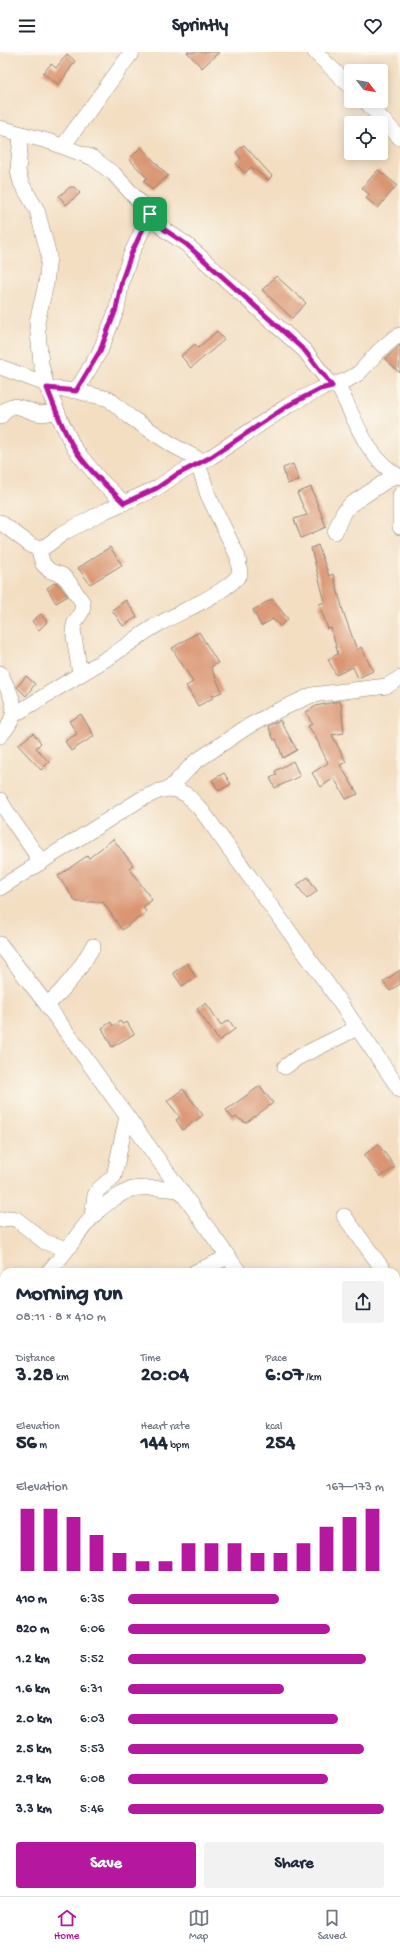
<!DOCTYPE html>
<html lang="en">
<head>
<meta charset="utf-8">
<style>
	:root { --surface:#fff; --page:#f2f2f3; --text:#1f2937; --muted:#747a83; --line:#e0e1e3; --accent:#b5179e }
	body { margin:0; font-family:"Gochi Hand",sans-serif; background:var(--page); color:var(--text); height:100vh; display:flex; flex-direction:column; font-size:15px; white-space:nowrap }
	* { box-sizing:border-box; margin:0 }
	p { font-size:13px; color:var(--muted) }
	.icon { flex:none; width:22px; height:22px; fill:none; stroke:currentColor; stroke-width:2; stroke-linecap:round; stroke-linejoin:round }
	.map { position:relative; flex:1; overflow:hidden }
	.side { position:absolute; left:0px; top:1216px; width:400px; height:628px; display:flex; flex-direction:column; background:var(--surface); border-radius:12px 12px 0 0; box-shadow:0 2px 10px #0003 }
	.side>* { flex:none }
	.needle { width:26px; rotate:121deg }
	.buttons { position:absolute; left:344px; top:12px; display:grid; gap:8px }
	.buttons a { display:grid; place-items:center; width:44px; height:44px; border-radius:4px; background:var(--surface); box-shadow:0 2px 10px #0003; font-size:20px }
	.pin { position:absolute; display:grid; place-items:center; width:34px; height:34px; color:#fff; margin:-17px; border-radius:8px; box-shadow:0 2px 6px #0006 }
	.round { display:grid; place-items:center; flex:none; width:42px; height:42px; border-radius:4px; background:var(--page) }
	.summary { display:flex; align-items:center; justify-content:space-between; height:68px; padding:0 16px }
	h1 { font-size:22px; font-weight:800; line-height:30px }
	.stats { display:grid; grid-template-columns:repeat(3,1fr); gap:6px; height:68px; padding:4px 16px }
	.stats div { display:grid; align-content:center }
	.stats b { font-size:20px; font-weight:800 }
	.stats small { font-size:11px; font-weight:400 }
	.stats p { font-size:11px }
	.chart { height:112px; padding:8px 16px }
	.chart p { display:flex; justify-content:space-between }
	.chart svg { width:100%; height:72px; margin-top:4px; stroke:var(--accent); stroke-width:6 }
	.primary-button { display:flex; gap:8px; margin-top:auto; padding:8px 16px }
	.primary-button a { flex:1; height:46px; border-radius:4px; background:var(--accent); color:#fff; font-size:16px; font-weight:800; line-height:46px; text-align:center }
	.primary-button a+a { background:var(--page); color:var(--text) }
	ul { padding:0 16px; list-style:none; font-size:13px }
	li { display:grid; grid-template-columns:64px 48px 1fr; align-items:center; height:30px }
	li i { height:10px; border-radius:5px; background:var(--accent) }
	header { display:flex; justify-content:space-between; align-items:center; height:52px; padding:0 16px; background:var(--surface); font-size:18px; font-weight:800 }
	.menu { display:flex; justify-content:space-around; align-items:center; height:56px; border-top:1px solid var(--line); background:var(--surface); font-size:11px; color:var(--muted) }
	.menu a { display:grid; justify-items:center; gap:2px }
	.menu .selected { color:var(--accent) }
	.map>svg:first-child { display:block }
	.building { fill:#da9673 }
	.lines { fill:none; stroke-linecap:round; stroke-linejoin:round }
	.minor-casing { stroke:#8f8476; stroke-width:16 }
	.minor { stroke:#fff; stroke-width:15 }
	.route-casing { stroke:#fff; stroke-width:8 }
	.route { stroke:#b5179e; stroke-width:5 }
</style>
</head>
<body>
<header><svg class="icon" aria-label="menu" viewBox="0 0 24 24"><path d="M4 6h16M4 12h16M4 18h16"/></svg>Sprintly<svg class="icon" aria-label="heart" viewBox="0 0 24 24"><path d="M12 20l-8-8c-3-5 5-10 8-4 3-6 11-1 8 4z"/></svg></header>
<div class="map">
<svg width="400" height="1844" viewBox="0 0 400 1844">
	<rect width="100%" height="100%" fill="#fbf7ec"/>
	<filter id="ink" filterUnits="userSpaceOnUse"><feTurbulence type="fractalNoise" baseFrequency=".025" numOctaves="2"/><feDisplacementMap in="SourceGraphic" scale="8" xChannelSelector="R" yChannelSelector="G"/><feConvolveMatrix kernelMatrix="1 2 1 2 8 2 1 2 1" color-interpolation-filters="sRGB"/></filter>
	<filter id="wash" filterUnits="userSpaceOnUse"><feTurbulence type="fractalNoise" baseFrequency=".012" numOctaves="4" result="noise"/><feDisplacementMap in="SourceGraphic" scale="16" xChannelSelector="R" yChannelSelector="G"/><feGaussianBlur stdDeviation="0.9" result="paint"/><feColorMatrix in="noise" values="0 0 0 0 0 0 0 0 0 0 0 0 0 0 0 0 0 1.4 0 .05"/><feComposite in="paint" operator="in"/></filter>
	<g filter="url(#wash)">
		<rect width="100%" height="100%" fill="#f3dec2"/>
		<g id="blocks">
			<g class="building">
				<polygon points="187,0 219,0 202,16"/>
				<polygon points="67,2 75,9 59,33 43,21 51,12 56,16"/>
				<polygon points="244,93 272,124 268,128 251,115 245,121 236,112 241,106 236,100"/>
				<polygon points="141,95 168,124 152,138 144,129 147,126 129,107"/>
				<polygon points="378,118 397,133 378,156 366,146 369,142 362,136"/>
				<polygon points="70,135 74,135 80,141 66,153 59,144"/>
				<polygon points="276,224 306,251 292,266 262,238"/>
				<polygon points="217,279 224,288 191,316 181,304 195,292 198,296"/>
				<polygon points="400,293 400,321 385,307"/>
				<polygon points="293,412 299,428 287,432 283,416"/>
				<polygon points="311,435 326,475 301,486 294,467 307,463 297,441"/>
				<polygon points="318,493 329,524 333,522 344,562 357,598 361,595 373,619 358,626 353,615 336,623 328,607 338,602 331,576 328,577 319,552 325,550 311,496"/>
				<polygon points="110,495 122,513 90,532 78,516"/>
				<polygon points="56,530 68,544 56,551 47,536"/>
				<polygon points="272,547 288,567 280,574 273,567 261,574 253,558"/>
				<polygon points="126,548 137,565 123,574 112,558"/>
				<polygon points="41,562 47,570 39,578 32,569"/>
				<polygon points="199,580 218,611 211,615 222,640 212,644 213,646 198,654 186,634 193,630 172,596"/>
				<polygon points="26,624 35,632 26,644 17,635"/>
				<polygon points="339,649 341,652 344,681 332,683 346,710 340,713 358,742 346,747 334,726 321,735 312,721 328,711 315,684 308,674 312,672 306,660 316,654"/>
				<polygon points="81,662 94,684 71,699 65,689 77,682 69,669"/>
				<polygon points="280,668 297,698 283,706 276,687 274,688 268,674"/>
				<polygon points="33,681 41,691 36,696 49,710 41,718 18,693"/>
				<polygon points="293,709 300,724 275,736 270,726 277,723 275,719"/>
				<polygon points="224,721 231,732 219,739 212,728"/>
				<polygon points="113,787 133,813 129,816 152,848 143,855 146,860 122,878 103,850 76,850 58,824 87,804 89,806"/>
				<polygon points="308,825 317,839 307,847 297,833"/>
				<polygon points="187,911 196,925 182,934 173,921"/>
				<polygon points="400,918 400,932 390,939 383,930"/>
				<polygon points="206,951 221,973 229,968 235,977 219,989 197,957"/>
				<polygon points="120,969 122,972 127,970 134,982 112,995 102,976 111,970 113,974"/>
				<polygon points="260,1034 273,1051 246,1071 236,1065 233,1067 226,1058"/>
				<polygon points="183,1037 203,1063 183,1078 176,1068 180,1065 167,1049"/>
				<polygon points="378,1092 395,1115 380,1125 364,1103"/>
			</g>
		</g>
	</g>
	<g filter="url(#ink)">
		<use href="#blocks" fill-opacity="0" stroke="#8f8476" stroke-width="1"/>
		<g class="lines">
			<g class="minor-casing">
				<g id="minor">
					<polyline points="315,0 351,35"/>
					<polyline points="365,49 400,86"/>
					<polyline points="0,76 51,90 93,106 114,122 165,178 186,192 305,299 332,334"/>
					<polyline points="21,82 18,119 21,131 37,158 49,204 46,232 37,270 41,312 46,332 61,369 74,396 100,428 124,451"/>
					<polyline points="63,94 132,0"/>
					<polyline points="0,315 46,332"/>
					<path d="M 337,332 C 355,365 365,406 400,425"/>
					<polyline points="47,336 76,339 109,347 130,365 174,394 202,409"/>
					<polyline points="76,339 100,299 117,257 122,228 132,200 150,162"/>
					<path d="M 0,365 L 7,357 L 12,354 C 31,355 33,367 57,359"/>
					<polyline points="400,443 400,475"/>
					<polyline points="0,470 32,494 38,496 46,494 65,480 105,459 157,436 176,423 211,405 289,353 320,337 347,328 359,321 378,300 393,287 400,283"/>
					<polyline points="335,480 343,461 350,453 395,423"/>
					<polyline points="38,496 43,512 50,519 62,523 68,529 83,551 82,559 75,570 73,578 80,622"/>
					<path d="M 0,621 C 13,647 23,660 0,684"/>
					<path d="M 14,663 C 46,643 79,623 111,604 C 127,594 141,582 157,573 C 179,560 225,542 240,522 L 238,505 L 208,443 L 198,411"/>
					<polyline points="169,737 195,710 247,675 277,659 312,643 387,634 400,626"/>
					<path d="M 0,748 C 12,770 28,789 41,810"/>
					<polyline points="0,836 141,747 159,739 169,737 177,738 187,743 202,759 328,933 400,1038"/>
					<polyline points="0,892 47,953 239,1220"/>
					<path d="M 47,953 C 66,936 81,917 93,894"/>
					<polyline points="285,1015 297,1006 357,976"/>
					<polyline points="92,1164 95,1143 98,1138 114,1124 127,1064"/>
					<polyline points="344,1164 385,1220"/>
					<polyline points="0,1168 10,1166 16,1167 45,1190 67,1197"/>
					<path d="M 48,1220 C 72,1196 85,1164 115,1146 C 120,1143 126,1139 132,1137 C 148,1134 164,1137 180,1138"/>
					<polyline points="195,1220 228,1205"/>
					<polyline points="396,1235 400,1240"/>
					<polyline points="0,1269 4,1263"/>
					<polyline points="396,1318 400,1315"/>
					<polyline points="0,1353 4,1356"/>
					<polyline points="396,1449 400,1454"/>
					<polyline points="396,1514 400,1517"/>
					<polyline points="0,1622 4,1619"/>
					<polyline points="0,1750 4,1746"/>
					<polyline points="388,1840 391,1844"/>
				</g>
			</g>
			<use href="#minor" class="minor"/>
		</g>
	</g>
	<g class="lines" filter="url(#ink)">
		<g class="route-casing">
			<path id="route" d="M 150,162 L 165,178 L 186,192 L 305,299 L 332,334 L 320,337 L 289,353 L 211,405 L 176,423 L 157,436 L 124,451 C 107,434 87,417 74,396 C 62,377 55,356 47,336 L 76,339 L 100,299 L 116,257 L 122,228 L 132,200 Z"/>
		</g>
		<use href="#route" class="route"/>
	</g>
</svg>
<div class="buttons">
<a><svg class="needle" viewBox="-14 -14 28 28"><path d="M0-13l5 13h-10z" fill="#e53935"/><path d="M0 13l5-13h-10z" fill="#747a83"/></svg></a>
<a><svg class="icon" aria-label="locate" viewBox="0 0 24 24"><circle cx="12" cy="12" r="6"/><path d="M12 2v4M12 18v4M2 12h4M18 12h4"/></svg></a>
</div>
<div class="pin" style="left:150px;top:162px;background:#1e9e55"><svg class="icon" aria-label="arrive" viewBox="0 0 24 24"><path d="M6 21V4h12l-3 4 3 4H6"/></svg></div>
<section class="side">
<div class="summary"><div><h1>Morning run</h1><p>08:11 · 8 × 410 m</p></div><a class="round"><svg class="icon" aria-label="share" viewBox="0 0 24 24"><path d="M12 15V3M7 8l5-5 5 5M5 13v7h14v-7"/></svg></a></div>
<div class="stats">
<div><p>Distance</p><b>3.28<small> km</small></b></div>
<div><p>Time</p><b>20:04</b></div>
<div><p>Pace</p><b>6:07<small> /km</small></b></div>
</div>
<div class="stats">
<div><p>Elevation</p><b>56<small> m</small></b></div>
<div><p>Heart rate</p><b>144<small> bpm</small></b></div>
<div><p>kcal</p><b>254</b></div>
</div>
<div class="chart"><p><span>Elevation</span>167–173 m</p>
<svg viewBox="0 0 160 44" preserveAspectRatio="none"><path d="M5 44V6M15 44V6M25 44V11M35 44V22M45 44V33M55 44V38M65 44V38M75 44V27M85 44V27M95 44V27M105 44V33M115 44V33M125 44V27M135 44V17M145 44V11M155 44V6"/></svg>
</div>
<ul>
<li><b>410 m</b>6:35<i style="width:59%"></i></li>
<li><b>820 m</b>6:06<i style="width:79%"></i></li>
<li><b>1.2 km</b>5:52<i style="width:93%"></i></li>
<li><b>1.6 km</b>6:31<i style="width:61%"></i></li>
<li><b>2.0 km</b>6:03<i style="width:82%"></i></li>
<li><b>2.5 km</b>5:53<i style="width:92%"></i></li>
<li><b>2.9 km</b>6:08<i style="width:78%"></i></li>
<li><b>3.3 km</b>5:46<i style="width:100%"></i></li>
</ul>
<div class="primary-button"><a>Save</a><a>Share</a></div>
</section>
</div>
<nav class="menu">
<a class="selected"><svg class="icon" aria-label="home" viewBox="0 0 24 24"><path d="M3 11l9-7 9 7M6 9v11h12V9"/></svg>Home</a>
<a><svg class="icon" aria-label="map" viewBox="0 0 24 24"><path d="M3 6l6-2 6 2 6-2v14l-6 2-6-2-6 2zM9 4v14M15 6v14"/></svg>Map</a>
<a><svg class="icon" aria-label="saved" viewBox="0 0 24 24"><path d="M7 4h10v16l-5-4-5 4z"/></svg>Saved</a>
</nav>
</body>
</html>
